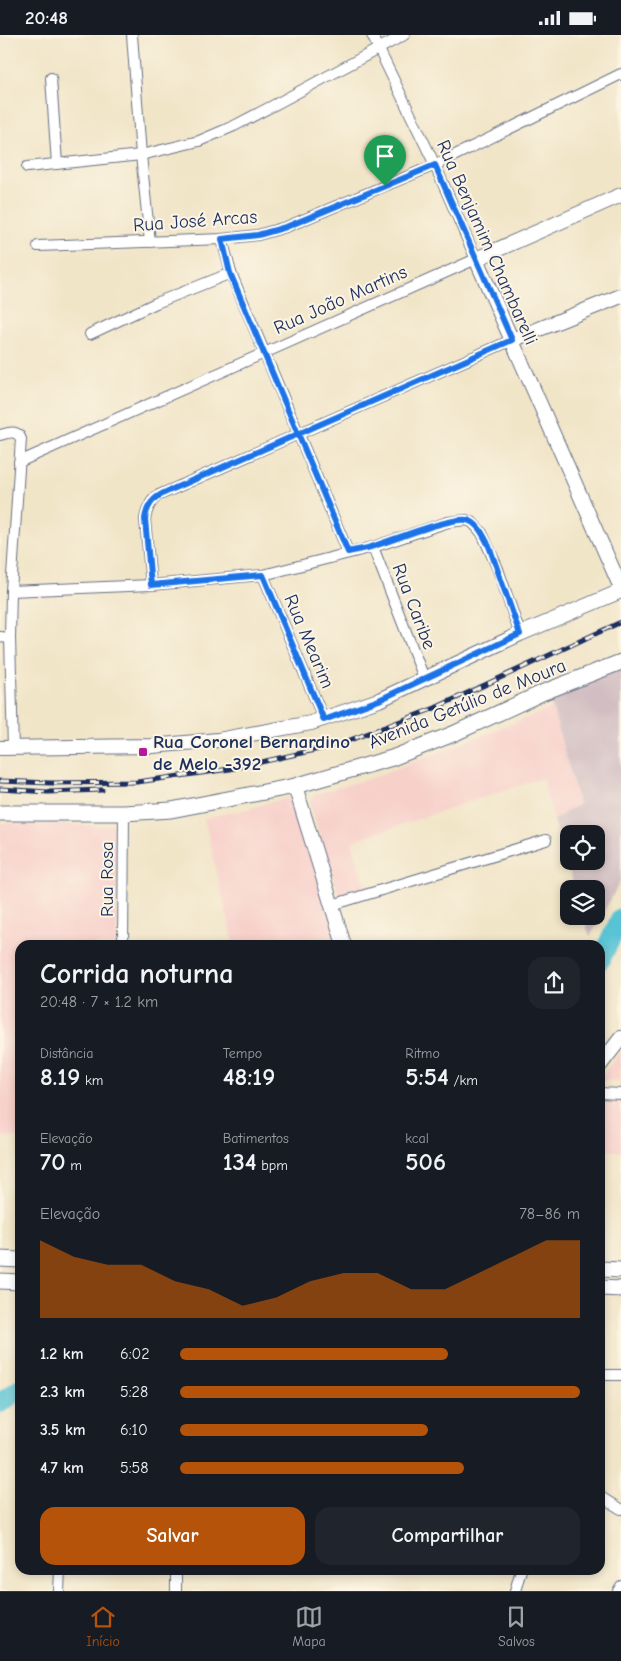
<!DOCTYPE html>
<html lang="pt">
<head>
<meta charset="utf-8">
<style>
	:root { --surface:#171b24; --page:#20242c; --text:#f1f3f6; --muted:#9ea1a6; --line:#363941; --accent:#b45309 }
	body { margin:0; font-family:"Comic Neue",sans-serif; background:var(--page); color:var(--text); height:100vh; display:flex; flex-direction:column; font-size:19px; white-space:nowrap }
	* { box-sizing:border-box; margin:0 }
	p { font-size:16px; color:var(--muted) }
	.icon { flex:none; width:28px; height:28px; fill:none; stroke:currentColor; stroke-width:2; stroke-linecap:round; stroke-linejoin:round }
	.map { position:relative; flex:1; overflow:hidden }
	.drawer { position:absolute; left:15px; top:905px; width:590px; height:635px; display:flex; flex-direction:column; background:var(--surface); border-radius:15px; box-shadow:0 2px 8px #0003 }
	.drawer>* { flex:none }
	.tools { position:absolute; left:560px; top:790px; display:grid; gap:10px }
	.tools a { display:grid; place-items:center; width:45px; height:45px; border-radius:10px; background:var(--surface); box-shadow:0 2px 8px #0003; font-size:25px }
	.pin { position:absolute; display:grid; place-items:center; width:42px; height:42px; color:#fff; margin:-51px -21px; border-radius:50% 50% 50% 0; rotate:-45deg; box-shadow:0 0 5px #0007 }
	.pin .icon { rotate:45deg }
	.round { display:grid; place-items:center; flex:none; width:52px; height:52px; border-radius:15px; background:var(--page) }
	.headline { display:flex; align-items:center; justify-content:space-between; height:85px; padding:0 25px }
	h1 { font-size:28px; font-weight:700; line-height:38px }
	.figures { display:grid; grid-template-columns:repeat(3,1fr); gap:8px; height:85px; padding:5px 25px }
	.figures div { display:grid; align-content:center }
	.figures b { font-size:25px; font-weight:700 }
	.figures small { font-size:14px; font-weight:400 }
	.figures p { font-size:14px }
	.chart { height:140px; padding:10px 25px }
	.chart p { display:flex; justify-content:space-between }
	.chart svg { width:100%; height:90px; margin-top:5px; fill:var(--accent); opacity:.7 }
	.cta { display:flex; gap:10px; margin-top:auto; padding:10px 25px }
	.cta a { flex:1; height:58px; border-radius:15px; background:var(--accent); color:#fff; font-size:20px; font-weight:700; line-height:58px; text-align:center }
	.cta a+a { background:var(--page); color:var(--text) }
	ul { padding:0 25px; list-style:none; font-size:16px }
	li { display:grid; grid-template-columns:80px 60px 1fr; align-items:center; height:38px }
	li i { height:12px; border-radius:6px; background:var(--accent) }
	.status { display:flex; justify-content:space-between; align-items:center; height:35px; padding:0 25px; background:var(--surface); direction:ltr }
	.status svg { height:14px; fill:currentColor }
	.tabs { display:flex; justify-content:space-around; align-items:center; height:70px; border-top:1px solid var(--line); background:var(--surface); font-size:14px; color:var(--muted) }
	.tabs a { display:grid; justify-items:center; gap:2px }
	.tabs .current { color:var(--accent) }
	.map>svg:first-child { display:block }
	.built { fill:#f7d0ca }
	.industrial { fill:#d2bec2; fill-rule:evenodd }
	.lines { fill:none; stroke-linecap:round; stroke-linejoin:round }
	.river { stroke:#59c3d5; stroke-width:20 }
	.street-casing { stroke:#666f83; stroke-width:12 }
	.secondary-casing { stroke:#666f83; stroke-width:16 }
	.primary-casing { stroke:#666f83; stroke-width:17 }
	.street { stroke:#fff; stroke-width:10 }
	.secondary { stroke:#fff; stroke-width:14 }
	.primary { stroke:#fff; stroke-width:15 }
	.rail-casing { stroke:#1b2f5e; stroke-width:5 }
	.rail { stroke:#fcf5e5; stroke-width:3; stroke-dasharray:9; stroke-linecap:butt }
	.route-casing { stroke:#fff; stroke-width:10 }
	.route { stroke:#1a73e8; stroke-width:6 }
	.poi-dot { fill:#b5179e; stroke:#fcf5e5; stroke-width:2 }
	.labels { text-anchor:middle; stroke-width:4; stroke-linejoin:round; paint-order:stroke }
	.street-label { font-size:19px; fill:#1b2f5e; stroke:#fcf5e5 }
	.poi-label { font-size:19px; font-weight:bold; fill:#1b2f5e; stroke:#fcf5e5; text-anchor:start }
</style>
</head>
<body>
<div class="status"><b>20:48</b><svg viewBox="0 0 49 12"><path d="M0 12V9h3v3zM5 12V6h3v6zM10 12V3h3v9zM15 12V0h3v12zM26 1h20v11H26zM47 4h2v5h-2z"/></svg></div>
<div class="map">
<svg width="621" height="1556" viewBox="0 0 621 1556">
	<rect width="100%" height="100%" fill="#fcf5e5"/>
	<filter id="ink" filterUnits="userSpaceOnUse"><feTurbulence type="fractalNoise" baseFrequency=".02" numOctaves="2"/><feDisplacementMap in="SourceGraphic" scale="10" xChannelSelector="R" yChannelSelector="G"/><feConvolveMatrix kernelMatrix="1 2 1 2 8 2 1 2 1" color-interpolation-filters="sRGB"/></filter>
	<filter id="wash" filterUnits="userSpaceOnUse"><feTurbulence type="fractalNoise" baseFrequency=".0096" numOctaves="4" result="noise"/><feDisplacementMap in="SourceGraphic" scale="20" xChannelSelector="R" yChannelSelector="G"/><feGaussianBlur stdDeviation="1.12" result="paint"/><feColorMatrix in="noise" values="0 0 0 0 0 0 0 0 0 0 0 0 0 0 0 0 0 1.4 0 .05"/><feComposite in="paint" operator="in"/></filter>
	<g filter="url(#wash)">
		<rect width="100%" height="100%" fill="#f1e5c8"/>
		<g class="built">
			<polygon points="552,673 579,769 554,785 542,743 352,806 365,852 339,861 310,769 312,763 316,759 372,743"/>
			<polygon points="290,762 294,767 338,910 234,910 204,783 247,774"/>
			<polygon points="0,788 118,791 116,910 20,910 20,1102 0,1102"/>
			<polygon points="621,1017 621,1045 600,1046 600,1043"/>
			<polygon points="621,1065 621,1116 600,1116 600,1066"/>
		</g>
		<path class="industrial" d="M 621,629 L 621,845 L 590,902 L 583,881 L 596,881 L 596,854 L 575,854 L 554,785 L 579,769 L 549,661 ZM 569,799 L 596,799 L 596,826 L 569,826 Z"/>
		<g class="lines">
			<g class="river">
				<polyline points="600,925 621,883"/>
				<polyline points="0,1368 20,1354"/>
			</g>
		</g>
	</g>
	<g filter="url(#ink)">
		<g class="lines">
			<g class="street-casing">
				<g id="street">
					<polyline points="132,0 141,120 150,207"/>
					<polyline points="51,43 57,129"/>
					<polyline points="27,132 141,120 199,106 234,91 278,68 404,0"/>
					<polyline points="222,204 231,238 348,517"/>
					<polyline points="38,211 222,204 258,200 286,192 435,130 621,39"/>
					<polyline points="90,299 156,268 231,238"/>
					<path d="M 0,400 C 8,398 17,394 21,404 L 11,556 L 10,603 L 13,714"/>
					<polyline points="19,427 476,224 435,130 372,0"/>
					<polyline points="373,512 424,643"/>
					<polyline points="263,540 324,685"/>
					<path d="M 151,550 L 145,484 C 147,475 149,468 157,461 L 512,305"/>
					<polyline points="11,556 151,550 263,540 373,512 448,487 466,485 472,487 482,498 498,534 520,599"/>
					<polyline points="0,602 10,603"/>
					<polyline points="332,870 546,805"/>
					<polyline points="123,910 124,778"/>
					<polyline points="600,1058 621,1059"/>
					<polyline points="600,1340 621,1340"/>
					<polyline points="600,1461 621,1474"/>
					<polyline points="59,1556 60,1535"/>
					<polyline points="176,1556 176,1535"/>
					<polyline points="515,1556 521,1535"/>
					<polyline points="618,1556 621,1551"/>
				</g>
			</g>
			<g class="secondary-casing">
				<g id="secondary">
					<polyline points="621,160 476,224 621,553"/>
					<polyline points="512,305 621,261"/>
					<polyline points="0,713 152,711 218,705 311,688 379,665 520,599 621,556"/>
					<polyline points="295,751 344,910"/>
					<polyline points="600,1030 621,1003"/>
				</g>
			</g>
			<g class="primary-casing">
				<g id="primary">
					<polyline points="0,778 124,778 171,775 295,751 392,723 453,699 544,657 621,627"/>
					<polyline points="0,1224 20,1225"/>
					<polyline points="600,1234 621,1235"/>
					<polyline points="0,1246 20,1247"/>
					<polyline points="600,1253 621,1254"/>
				</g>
			</g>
			<use href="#street" class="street"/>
			<use href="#secondary" class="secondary"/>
			<use href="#primary" class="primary"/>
			<g class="rail-casing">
				<g id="rail">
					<polyline points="0,746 51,748 137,747 230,734 337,710 435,673 621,587"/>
					<polyline points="0,754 48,757 102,755"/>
				</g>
			</g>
			<use href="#rail" class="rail"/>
		</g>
	</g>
	<g class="lines" filter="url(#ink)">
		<g class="route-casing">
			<path id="route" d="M 385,151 L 286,192 L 258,200 L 222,204 L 230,238 L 348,517 C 357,515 366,514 374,511 C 394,505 450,482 467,485 C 479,488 484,502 489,511 L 520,599 L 379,665 L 324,685 L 263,540 L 151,550 L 145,484 C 147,470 153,463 166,457 L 512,305 L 435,130 L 385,151"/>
		</g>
		<use href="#route" class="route"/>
	</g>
	<rect class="poi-dot" x="138" y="712" width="10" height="10" rx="2.5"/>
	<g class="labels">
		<g class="street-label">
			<text transform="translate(195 185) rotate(-4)" y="7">Rua José Arcas</text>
			<text transform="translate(488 207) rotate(66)" y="7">Rua Benjamim Chambarelli</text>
			<text transform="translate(340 264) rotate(-24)" y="7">Rua João Martins</text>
			<text transform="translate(415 571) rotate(69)" y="7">Rua Caribe</text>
			<text transform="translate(310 606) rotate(67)" y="7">Rua Mearim</text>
			<text transform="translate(467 668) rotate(-22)" y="7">Avenida Getúlio de Moura</text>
			<text transform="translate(106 844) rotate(-90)" y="7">Rua Rosa</text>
		</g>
		<g class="poi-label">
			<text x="153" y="713">Rua Coronel Bernardino<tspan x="153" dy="22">de Melo -392</tspan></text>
		</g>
	</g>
</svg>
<div class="tools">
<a><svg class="icon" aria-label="locate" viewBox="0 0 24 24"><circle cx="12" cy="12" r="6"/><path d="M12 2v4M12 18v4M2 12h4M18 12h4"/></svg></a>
<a><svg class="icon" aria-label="layers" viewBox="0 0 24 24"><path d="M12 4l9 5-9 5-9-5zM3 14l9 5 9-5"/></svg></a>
</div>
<div class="pin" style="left:385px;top:151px;background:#1e9e55"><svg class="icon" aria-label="arrive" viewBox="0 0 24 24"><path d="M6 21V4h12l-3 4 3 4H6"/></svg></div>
<section class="drawer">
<div class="headline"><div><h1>Corrida noturna</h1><p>20:48 · 7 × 1.2 km</p></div><a class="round"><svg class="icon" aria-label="share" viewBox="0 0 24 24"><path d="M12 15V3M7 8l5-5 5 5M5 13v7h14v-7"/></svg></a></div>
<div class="figures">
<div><p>Distância</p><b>8.19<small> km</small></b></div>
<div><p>Tempo</p><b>48:19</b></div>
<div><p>Ritmo</p><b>5:54<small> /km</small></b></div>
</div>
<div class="figures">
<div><p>Elevação</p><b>70<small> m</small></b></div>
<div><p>Batimentos</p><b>134<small> bpm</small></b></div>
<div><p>kcal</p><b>506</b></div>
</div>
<div class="chart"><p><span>Elevação</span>78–86 m</p>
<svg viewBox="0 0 160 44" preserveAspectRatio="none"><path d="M0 44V6L10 14L20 18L30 18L40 26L50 30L60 38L70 34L80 26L90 22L100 22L110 30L120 30L130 22L140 14L150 6L160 6V44z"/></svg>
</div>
<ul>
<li><b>1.2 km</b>6:02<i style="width:67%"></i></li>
<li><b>2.3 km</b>5:28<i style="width:100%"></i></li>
<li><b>3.5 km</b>6:10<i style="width:62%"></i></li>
<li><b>4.7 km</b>5:58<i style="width:71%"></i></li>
</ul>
<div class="cta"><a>Salvar</a><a>Compartilhar</a></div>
</section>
</div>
<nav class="tabs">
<a class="current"><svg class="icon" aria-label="home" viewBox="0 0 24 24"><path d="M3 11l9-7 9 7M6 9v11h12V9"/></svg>Início</a>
<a><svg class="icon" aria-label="map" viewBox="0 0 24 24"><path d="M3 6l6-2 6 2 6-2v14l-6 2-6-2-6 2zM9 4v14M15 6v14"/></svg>Mapa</a>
<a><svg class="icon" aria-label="saved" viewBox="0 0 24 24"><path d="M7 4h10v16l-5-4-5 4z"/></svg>Salvos</a>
</nav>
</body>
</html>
